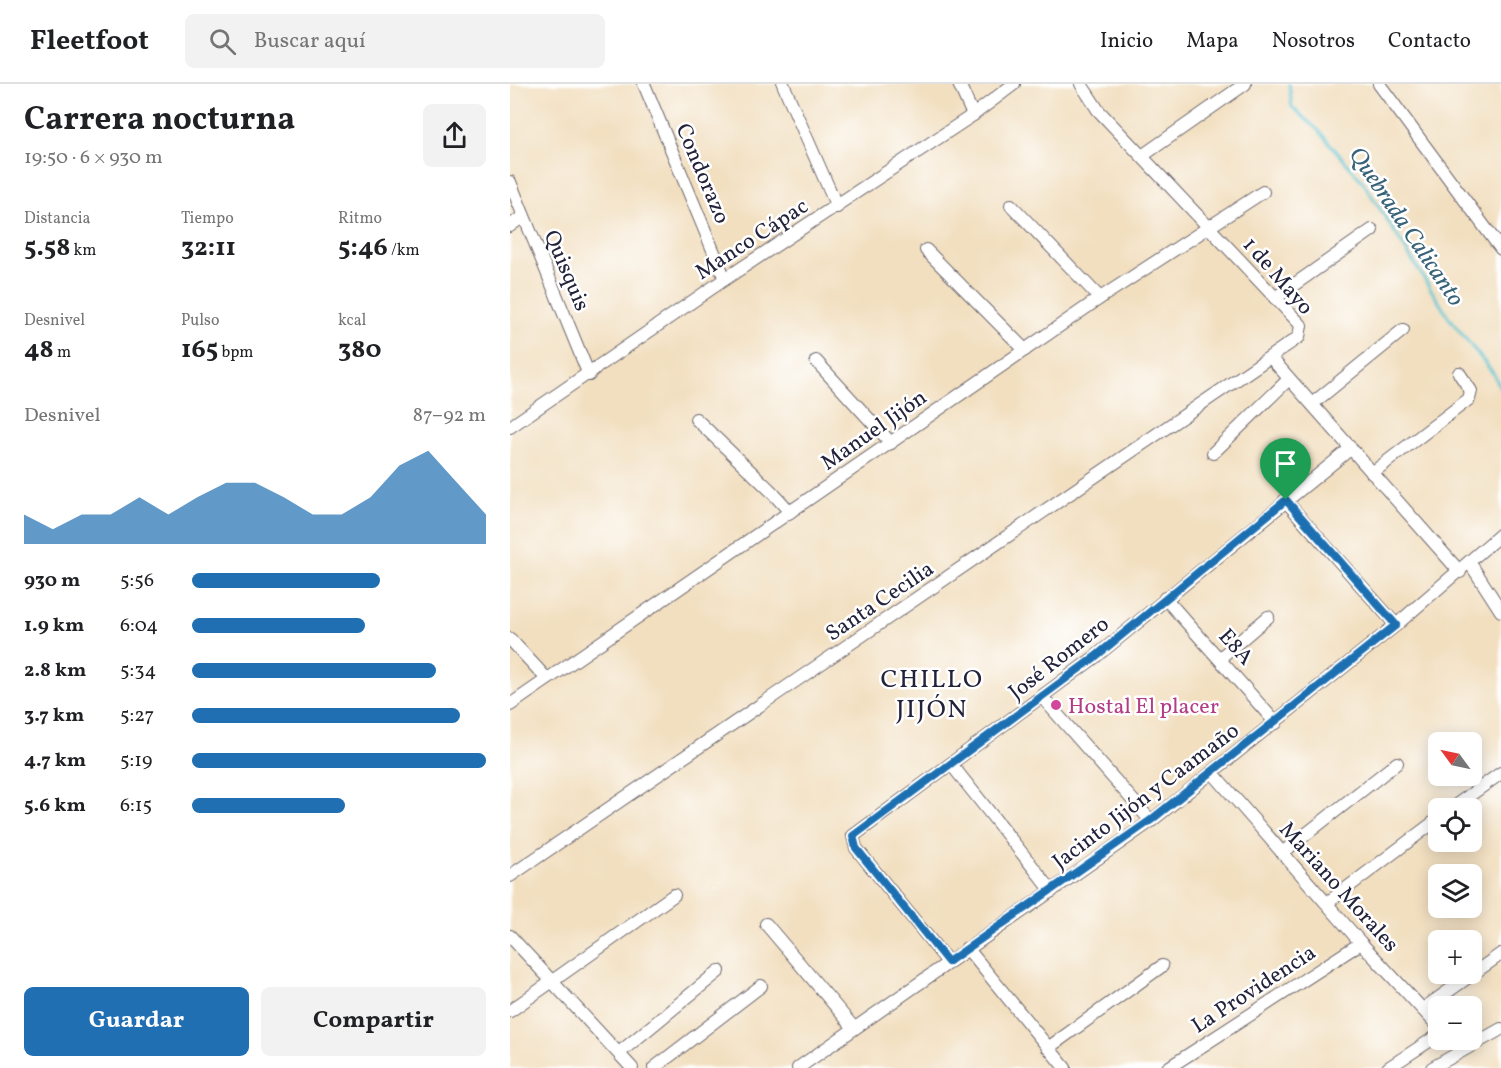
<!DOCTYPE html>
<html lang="es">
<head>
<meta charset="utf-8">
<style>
	:root { --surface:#fff; --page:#f2f2f2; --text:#202124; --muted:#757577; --line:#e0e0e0; --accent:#1f6fb2 }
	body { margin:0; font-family:Vollkorn,serif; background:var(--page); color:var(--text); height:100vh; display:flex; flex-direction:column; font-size:22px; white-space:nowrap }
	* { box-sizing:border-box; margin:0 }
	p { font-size:20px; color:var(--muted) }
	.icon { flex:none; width:33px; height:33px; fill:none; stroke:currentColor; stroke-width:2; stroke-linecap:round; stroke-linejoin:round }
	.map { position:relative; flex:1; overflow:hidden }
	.drawer { display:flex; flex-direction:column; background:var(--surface); width:510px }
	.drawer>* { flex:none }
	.needle { width:39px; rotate:303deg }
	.tools { position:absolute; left:918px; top:648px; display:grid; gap:12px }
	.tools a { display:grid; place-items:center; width:54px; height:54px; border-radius:9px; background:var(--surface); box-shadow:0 3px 15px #0003; font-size:30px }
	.pin { position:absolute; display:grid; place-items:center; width:51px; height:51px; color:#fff; margin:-62px -26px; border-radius:50% 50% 50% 0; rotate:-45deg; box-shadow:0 0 6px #0007 }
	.pin .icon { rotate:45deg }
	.round { display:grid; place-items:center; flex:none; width:63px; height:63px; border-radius:9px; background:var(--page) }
	.head { display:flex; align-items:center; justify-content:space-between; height:102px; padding:0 24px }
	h1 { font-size:33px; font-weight:700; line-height:45px }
	.figures { display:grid; grid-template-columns:repeat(3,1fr); gap:9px; height:102px; padding:6px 24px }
	.figures div { display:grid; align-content:center }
	.figures b { font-size:26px; font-weight:700 }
	.figures small { font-size:16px; font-weight:400 }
	.figures p { font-size:16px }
	.chart { height:168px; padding:12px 24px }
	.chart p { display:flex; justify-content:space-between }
	.chart svg { width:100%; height:108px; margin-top:6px; fill:var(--accent); opacity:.7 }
	.cta { display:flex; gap:12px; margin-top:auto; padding:12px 24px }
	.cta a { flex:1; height:69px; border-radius:9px; background:var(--accent); color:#fff; font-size:24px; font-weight:700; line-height:69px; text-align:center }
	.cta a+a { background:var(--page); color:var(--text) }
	ul { padding:0 24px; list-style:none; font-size:20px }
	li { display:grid; grid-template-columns:96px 72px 1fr; align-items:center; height:45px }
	li i { height:15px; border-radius:8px; background:var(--accent) }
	header { display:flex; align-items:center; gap:36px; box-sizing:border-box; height:84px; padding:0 30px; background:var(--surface); border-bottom:2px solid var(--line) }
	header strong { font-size:28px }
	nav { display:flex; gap:33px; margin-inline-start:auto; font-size:21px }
	.search { width:420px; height:54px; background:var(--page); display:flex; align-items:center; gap:15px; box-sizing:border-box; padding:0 21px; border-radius:9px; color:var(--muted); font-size:22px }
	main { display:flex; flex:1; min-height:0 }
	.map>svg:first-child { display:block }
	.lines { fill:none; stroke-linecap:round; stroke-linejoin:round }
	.stream { stroke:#58c3d1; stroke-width:3 }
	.minor-casing { stroke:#6b646a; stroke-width:14 }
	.minor { stroke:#fff; stroke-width:12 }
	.route-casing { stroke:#fff; stroke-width:12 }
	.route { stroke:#1f6fb2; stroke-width:8 }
	.hotel-dot { fill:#d1479c; stroke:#fff; stroke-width:2 }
	.labels { text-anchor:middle; stroke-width:5; stroke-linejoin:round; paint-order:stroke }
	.street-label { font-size:22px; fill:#22223b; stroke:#fff }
	.hotel-label { font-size:22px; fill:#b23c85; stroke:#fff; text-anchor:start }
	.water-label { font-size:24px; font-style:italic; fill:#386277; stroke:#fff }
	.quarter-label { font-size:26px; letter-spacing:1.5px; fill:#22223b; stroke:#fff }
</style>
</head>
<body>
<header>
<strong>Fleetfoot</strong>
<div class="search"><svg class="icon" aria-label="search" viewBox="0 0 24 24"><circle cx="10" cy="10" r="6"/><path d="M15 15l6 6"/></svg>Buscar aquí</div>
<nav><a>Inicio</a><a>Mapa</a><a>Nosotros</a><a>Contacto</a></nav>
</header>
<main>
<section class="drawer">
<div class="head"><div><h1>Carrera nocturna</h1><p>19:50 · 6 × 930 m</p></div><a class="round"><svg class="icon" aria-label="share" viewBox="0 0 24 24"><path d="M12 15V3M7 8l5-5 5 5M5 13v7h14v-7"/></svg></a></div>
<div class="figures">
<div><p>Distancia</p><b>5.58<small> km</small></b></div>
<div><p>Tiempo</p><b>32:11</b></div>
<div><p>Ritmo</p><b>5:46<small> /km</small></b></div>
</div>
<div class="figures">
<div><p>Desnivel</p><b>48<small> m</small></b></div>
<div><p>Pulso</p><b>165<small> bpm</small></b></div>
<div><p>kcal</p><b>380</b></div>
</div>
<div class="chart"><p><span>Desnivel</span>87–92 m</p>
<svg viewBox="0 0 160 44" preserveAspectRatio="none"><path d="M0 44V32L10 38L20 32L30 32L40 25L50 32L60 25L70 19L80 19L90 25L100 32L110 32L120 25L130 12L140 6L150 19L160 32V44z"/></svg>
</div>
<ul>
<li><b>930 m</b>5:56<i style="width:64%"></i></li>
<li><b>1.9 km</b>6:04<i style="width:59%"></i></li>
<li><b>2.8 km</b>5:34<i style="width:83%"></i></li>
<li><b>3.7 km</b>5:27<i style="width:91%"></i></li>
<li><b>4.7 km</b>5:19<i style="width:100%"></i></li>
<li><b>5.6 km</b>6:15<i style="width:52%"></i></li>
</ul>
<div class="cta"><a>Guardar</a><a>Compartir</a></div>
</section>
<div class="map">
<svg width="991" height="984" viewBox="0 0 991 984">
	<rect width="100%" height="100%" fill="#fff"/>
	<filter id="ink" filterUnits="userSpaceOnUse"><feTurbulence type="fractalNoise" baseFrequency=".0167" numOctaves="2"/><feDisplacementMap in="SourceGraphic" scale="12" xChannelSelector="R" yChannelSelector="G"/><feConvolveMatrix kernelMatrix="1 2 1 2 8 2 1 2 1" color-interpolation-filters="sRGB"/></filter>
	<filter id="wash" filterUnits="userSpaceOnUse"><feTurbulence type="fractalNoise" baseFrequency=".008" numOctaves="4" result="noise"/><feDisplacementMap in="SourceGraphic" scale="24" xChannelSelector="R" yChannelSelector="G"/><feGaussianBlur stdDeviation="1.35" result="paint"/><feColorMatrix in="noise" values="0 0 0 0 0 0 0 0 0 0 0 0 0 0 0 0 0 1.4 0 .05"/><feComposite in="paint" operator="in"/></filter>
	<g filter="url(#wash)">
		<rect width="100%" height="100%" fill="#f2dfc0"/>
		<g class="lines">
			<polyline class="stream" points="779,0 782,23 808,46 853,98 939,234 983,289 991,305"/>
		</g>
	</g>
	<g filter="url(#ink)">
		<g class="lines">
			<g class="minor-casing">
				<g id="minor">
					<polyline points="134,0 215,195"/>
					<polyline points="273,0 327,123"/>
					<polyline points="449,0 463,31"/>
					<polyline points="869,0 991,165"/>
					<polyline points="632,72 735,0"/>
					<polyline points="0,98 79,291"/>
					<polyline points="501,121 590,214"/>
					<polyline points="0,142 12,133"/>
					<polyline points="416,166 515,266"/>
					<polyline points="765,214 862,146"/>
					<polyline points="762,275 950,488"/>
					<polyline points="306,277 381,359"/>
					<polyline points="802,320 893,246"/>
					<polyline points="186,335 261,407 280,428"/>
					<polyline points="0,343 215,195 463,31 504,0"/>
					<polyline points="703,369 779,295"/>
					<polyline points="862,389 959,315 961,307 949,289"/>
					<polyline points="775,416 886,541"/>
					<polyline points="960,479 991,527"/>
					<polyline points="655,514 766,639"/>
					<polyline points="0,555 37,595"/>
					<polyline points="710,574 758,533"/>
					<polyline points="532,613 641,737"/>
					<polyline points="0,621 590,214 753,108"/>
					<polyline points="441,680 542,807"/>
					<polyline points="702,688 851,859 928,942"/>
					<polyline points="942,724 991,689"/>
					<polyline points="772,769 887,679"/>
					<polyline points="0,792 789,253 791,241 588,26 571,0"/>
					<polyline points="817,819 928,735"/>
					<polyline points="256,840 344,944"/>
					<polyline points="0,852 122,984"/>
					<polyline points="457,864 555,984"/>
					<polyline points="438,878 346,764 343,752 585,573 840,365"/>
					<polyline points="913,925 991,870"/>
					<polyline points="0,927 164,811"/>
					<polyline points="538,964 652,882"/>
					<polyline points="109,969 209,887"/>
					<polyline points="144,984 251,902"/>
					<polyline points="288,984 641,737 886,541 991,450"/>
					<polyline points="658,984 851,859"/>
					<polyline points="878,984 927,952 928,948"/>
					<polyline points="922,984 991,945"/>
				</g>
			</g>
			<use href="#minor" class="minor"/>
		</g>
	</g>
	<g class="lines" filter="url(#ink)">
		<g class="route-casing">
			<polygon id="route" points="776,416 886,541 641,736 438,878 346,764 343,752 585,573"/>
		</g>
		<use href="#route" class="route"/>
	</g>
	<circle class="hotel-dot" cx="546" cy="621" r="6"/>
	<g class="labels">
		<g class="street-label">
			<text transform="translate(194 89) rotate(67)" y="8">Condorazo</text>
			<text transform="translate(241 154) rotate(-33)" y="8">Manco Cápac</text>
			<text transform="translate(58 186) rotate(67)" y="8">Quisquis</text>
			<text transform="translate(769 191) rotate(49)" y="8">1 de Mayo</text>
			<text transform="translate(363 345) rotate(-35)" y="8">Manuel Jijón</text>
			<text transform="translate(369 516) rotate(-34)" y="8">Santa Cecilia</text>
			<text transform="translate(727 562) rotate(48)" y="8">E8A</text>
			<text transform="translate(548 573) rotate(-38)" y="8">José Romero</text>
			<text transform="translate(635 711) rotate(-37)" y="8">Jacinto Jijón y Caamaño</text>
			<text transform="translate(830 802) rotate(48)" y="8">Mariano Morales</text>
			<text transform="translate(743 904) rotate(-33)" y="8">La Providencia</text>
		</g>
		<g class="hotel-label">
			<text x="558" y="629">Hostal El placer</text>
		</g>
		<g class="water-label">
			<text transform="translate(897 142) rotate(56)" y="8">Quebrada Calicanto</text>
		</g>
		<g class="quarter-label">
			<text x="422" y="603">CHILLO<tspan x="422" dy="30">JIJÓN</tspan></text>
		</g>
	</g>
</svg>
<div class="tools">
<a><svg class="needle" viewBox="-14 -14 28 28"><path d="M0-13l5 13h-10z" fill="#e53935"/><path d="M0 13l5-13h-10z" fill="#757577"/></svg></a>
<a><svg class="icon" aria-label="locate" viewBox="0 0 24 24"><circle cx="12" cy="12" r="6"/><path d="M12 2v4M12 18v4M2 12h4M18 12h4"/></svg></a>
<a><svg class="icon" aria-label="layers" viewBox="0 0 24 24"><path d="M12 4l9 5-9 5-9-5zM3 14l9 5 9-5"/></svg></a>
<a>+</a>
<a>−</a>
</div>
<div class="pin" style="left:776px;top:416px;background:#1e9e55"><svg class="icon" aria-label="arrive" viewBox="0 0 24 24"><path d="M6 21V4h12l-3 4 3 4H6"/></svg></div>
</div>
</main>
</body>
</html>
